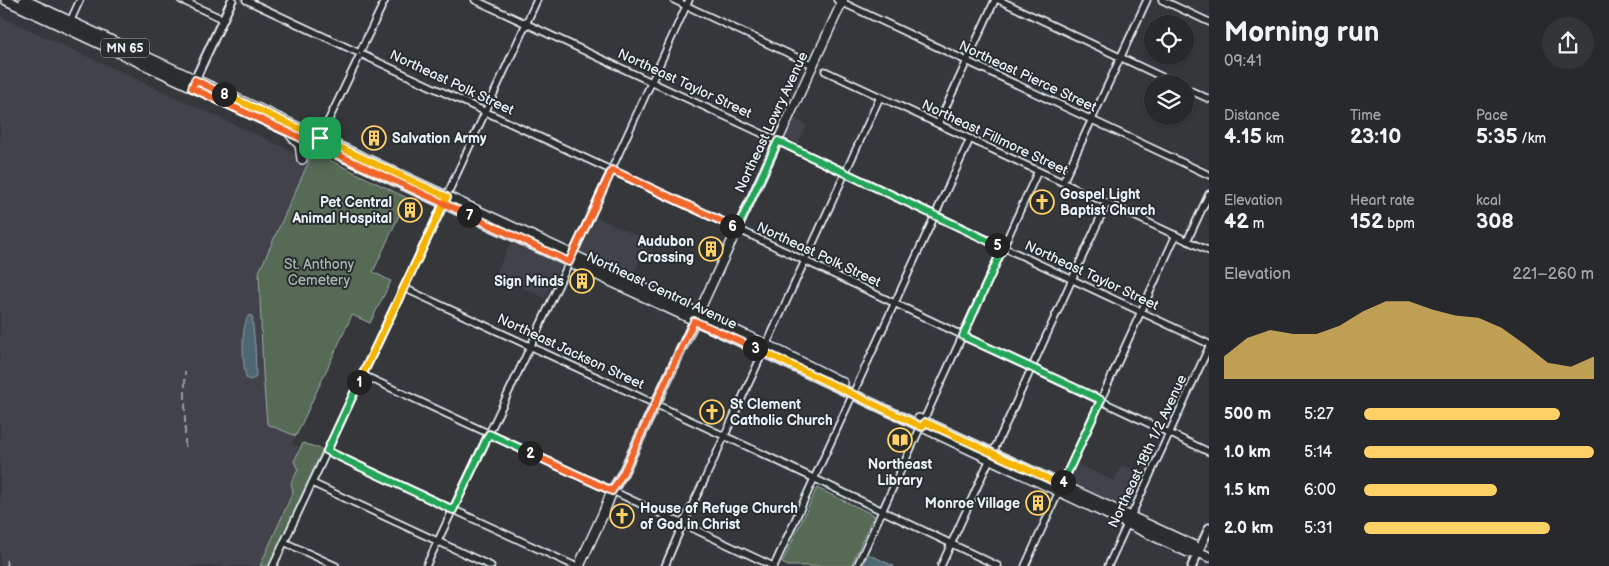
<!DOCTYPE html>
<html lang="en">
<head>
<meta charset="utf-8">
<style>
	:root { --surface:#28292c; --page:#343538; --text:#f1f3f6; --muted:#a5a6a9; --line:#444548; --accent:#ffd166 }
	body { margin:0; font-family:"Balsamiq Sans",sans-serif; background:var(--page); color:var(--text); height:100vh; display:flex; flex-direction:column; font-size:19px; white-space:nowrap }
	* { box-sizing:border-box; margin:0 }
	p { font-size:16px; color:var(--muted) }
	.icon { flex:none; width:28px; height:28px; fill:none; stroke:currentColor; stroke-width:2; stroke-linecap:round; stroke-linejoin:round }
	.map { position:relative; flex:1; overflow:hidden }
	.sheet { display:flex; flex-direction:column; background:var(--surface); width:400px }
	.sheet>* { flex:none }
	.controls { position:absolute; left:1144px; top:15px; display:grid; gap:10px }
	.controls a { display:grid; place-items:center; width:50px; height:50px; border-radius:50%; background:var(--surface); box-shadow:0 1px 4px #0004,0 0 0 1px var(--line); font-size:25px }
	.pin { position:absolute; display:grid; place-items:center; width:42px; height:42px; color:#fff; margin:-21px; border-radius:10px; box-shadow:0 2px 8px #0006 }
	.km { position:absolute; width:25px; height:25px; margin:-12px; border-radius:50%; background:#222; color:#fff; font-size:14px; line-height:25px; text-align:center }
	.round { display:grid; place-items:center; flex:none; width:52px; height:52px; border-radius:26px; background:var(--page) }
	.overview { display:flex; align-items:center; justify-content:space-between; height:85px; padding:0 15px }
	h1 { font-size:28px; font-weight:800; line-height:38px }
	.metrics { display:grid; grid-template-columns:repeat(3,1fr); gap:8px; height:85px; padding:5px 15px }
	.metrics div { display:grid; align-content:center }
	.metrics b { font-size:21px; font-weight:800 }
	.metrics small { font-size:14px; font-weight:400 }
	.metrics p { font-size:14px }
	.chart { height:140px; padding:10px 15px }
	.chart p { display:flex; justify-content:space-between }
	.chart svg { width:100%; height:90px; margin-top:5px; fill:var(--accent); opacity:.7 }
	ul { padding:0 15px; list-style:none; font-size:16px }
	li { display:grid; grid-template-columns:80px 60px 1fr; align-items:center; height:38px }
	li i { height:12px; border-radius:6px; background:var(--accent) }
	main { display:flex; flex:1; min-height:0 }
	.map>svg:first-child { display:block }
	.built { fill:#42424b }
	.green { fill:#566b57; stroke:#9faea8 }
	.water { fill:#4e6773; stroke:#8c9ea8 }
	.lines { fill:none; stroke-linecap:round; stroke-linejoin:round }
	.minor-casing { stroke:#e8f1f8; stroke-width:9 }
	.tertiary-casing { stroke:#e8f1f8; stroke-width:11 }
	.secondary-casing { stroke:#e8f1f8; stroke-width:11 }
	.primary-casing { stroke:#e8f1f8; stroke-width:12 }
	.minor { stroke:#2a2d2e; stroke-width:5.5 }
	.tertiary { stroke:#2a2d2e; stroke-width:7 }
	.secondary { stroke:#2a2d2e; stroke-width:8 }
	.primary { stroke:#2a2d2e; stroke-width:9 }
	.rail { stroke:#e8f1f8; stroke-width:1; stroke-dasharray:8 4; stroke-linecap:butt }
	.split-1-casing { stroke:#fff; stroke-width:10 }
	.split-2-casing { stroke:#fff; stroke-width:10 }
	.split-3-casing { stroke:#fff; stroke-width:10 }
	.split-4-casing { stroke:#fff; stroke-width:10 }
	.split-5-casing { stroke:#fff; stroke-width:10 }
	.split-6-casing { stroke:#fff; stroke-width:10 }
	.split-7-casing { stroke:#fff; stroke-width:10 }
	.split-8-casing { stroke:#fff; stroke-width:10 }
	.split-9-casing { stroke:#fff; stroke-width:10 }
	.split-1 { stroke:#f5b400; stroke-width:6 }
	.split-2 { stroke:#22a559; stroke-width:6 }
	.split-3 { stroke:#f0652b; stroke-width:6 }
	.split-4 { stroke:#f5b400; stroke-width:6 }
	.split-5 { stroke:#22a559; stroke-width:6 }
	.split-6 { stroke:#22a559; stroke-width:6 }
	.split-7 { stroke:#f0652b; stroke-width:6 }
	.split-8 { stroke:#f0652b; stroke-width:6 }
	.split-9 { stroke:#f5b400; stroke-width:6 }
	.labels { text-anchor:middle; stroke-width:4; stroke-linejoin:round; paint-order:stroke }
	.shield { fill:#2a2d2e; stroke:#afb6bb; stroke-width:1 }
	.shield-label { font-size:12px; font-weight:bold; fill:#e8f1f8 }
	.street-label { font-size:14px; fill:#e8f1f8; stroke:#2a2d2e }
	.poi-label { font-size:14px; font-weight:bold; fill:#e8f1f8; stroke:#2a2d2e; text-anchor:start }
	.park-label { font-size:14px; fill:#a6b5b0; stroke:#2a2d2e }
</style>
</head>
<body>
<main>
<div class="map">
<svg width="1209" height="566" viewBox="0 0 1209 566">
	<rect width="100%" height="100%" fill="#35373b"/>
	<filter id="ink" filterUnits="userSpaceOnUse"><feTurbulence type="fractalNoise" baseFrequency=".02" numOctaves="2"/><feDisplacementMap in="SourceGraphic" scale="10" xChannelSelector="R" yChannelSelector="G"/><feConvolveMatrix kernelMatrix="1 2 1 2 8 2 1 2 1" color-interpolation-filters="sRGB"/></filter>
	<g filter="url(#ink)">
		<g class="built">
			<polygon points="0,16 292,151 294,155 309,161 259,272 263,374 267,424 296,436 292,444 301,446 294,461 298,470 291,483 293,492 260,566 0,566"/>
			<polygon points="794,118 807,125 798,144 785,137"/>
			<polygon points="596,217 649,241 632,277 580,252"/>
			<polygon points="511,242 561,264 545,298 495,275"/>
			<polygon points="1078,464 1114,481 1122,465 1144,474 1127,509 1070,482"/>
		</g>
		<g class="green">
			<polygon points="319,155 407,198 373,272 391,281 370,323 352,315 296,436 267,424 263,374 259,272 309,161 312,156"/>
			<polygon points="303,443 321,449 322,451 269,566 260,566 293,492 291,483 298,470 294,461"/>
			<polygon points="817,488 874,515 851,566 788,566 782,563"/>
		</g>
		<g class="water">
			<path d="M 249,315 L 252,316 L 255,345 L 256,376 L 255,378 L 249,380 L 246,378 C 243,362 240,328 249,315 Z"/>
			<polygon points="868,554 894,566 863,566"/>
		</g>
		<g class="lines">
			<g class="minor-casing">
				<g id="minor">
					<polyline points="181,0 223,19"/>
					<polyline points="246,0 357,52"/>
					<polyline points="475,0 748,127 1209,344"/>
					<polyline points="674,0 813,65"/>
					<polyline points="837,0 1209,175"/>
					<polyline points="999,0 1177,84"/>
					<polyline points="1162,0 1209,22"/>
					<polyline points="69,24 80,0"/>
					<polyline points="361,50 385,0"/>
					<polyline points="363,55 742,231 1209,452"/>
					<polyline points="825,71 1209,251"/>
					<polyline points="1185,88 1209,99"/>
					<polyline points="938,124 995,0"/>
					<polyline points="320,138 359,57"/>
					<polyline points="1063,182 1147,0"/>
					<polyline points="1187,241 1209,194"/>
					<polyline points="404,288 746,446 998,566"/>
					<polyline points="363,375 612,491"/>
					<polyline points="327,451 575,566"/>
					<polyline points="312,483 491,566"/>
					<polyline points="617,493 773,566"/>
					<polyline points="284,542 336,566"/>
					<polyline points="273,566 424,245 537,0"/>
					<polyline points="426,566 533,341 689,0"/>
					<polyline points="665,566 681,528 704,481 880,97"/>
					<polyline points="774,566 970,139"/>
					<polyline points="857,566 1038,171"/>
					<polyline points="941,566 1107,203"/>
					<polyline points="1025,566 1176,235"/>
					<polyline points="1108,566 1209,347"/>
				</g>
			</g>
			<g class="tertiary-casing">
				<g id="tertiary">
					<polyline points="193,84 232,0"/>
					<polyline points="1192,566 1209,528"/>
				</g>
			</g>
			<g class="secondary-casing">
				<polyline id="secondary" points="698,314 843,0"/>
			</g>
			<g class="primary-casing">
				<g id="primary">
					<polyline points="6,0 763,352 1188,552 1198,552 1209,557"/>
					<polyline points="24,0 773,348 843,383"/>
					<polyline points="291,135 300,145 302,159"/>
					<polyline points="919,419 1194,546 1198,552"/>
					<polyline points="579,566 604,512 612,491 623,473 696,318"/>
				</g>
			</g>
			<use href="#minor" class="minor"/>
			<use href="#tertiary" class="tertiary"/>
			<use href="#secondary" class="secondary"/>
			<use href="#primary" class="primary"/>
			<g class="rail">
				<polyline points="185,447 185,371"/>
				<polyline points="6,560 7,566"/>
			</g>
		</g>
	</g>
	<g class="lines" filter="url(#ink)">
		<g class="split-1-casing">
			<polyline id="split-1" points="320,138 447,197 359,382"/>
		</g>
		<g class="split-2-casing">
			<polyline id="split-2" points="359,382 327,451 453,510 489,434 530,453"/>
		</g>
		<g class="split-3-casing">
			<polyline id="split-3" points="530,453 612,491 623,473 694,321 755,348"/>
		</g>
		<g class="split-4-casing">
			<polyline id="split-4" points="755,348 922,427 925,422 1062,485 1063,482"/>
		</g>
		<g class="split-5-casing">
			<polyline id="split-5" points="997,245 1003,248 963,336 1101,400 1063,482"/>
		</g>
		<g class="split-6-casing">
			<polyline id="split-6" points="732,226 737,229 778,141 997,245"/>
		</g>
		<g class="split-7-casing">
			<polyline id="split-7" points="469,215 569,262 612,170 732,226"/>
		</g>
		<g class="split-8-casing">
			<polyline id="split-8" points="224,94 195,80 192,88 469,215"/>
		</g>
		<g class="split-9-casing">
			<polyline id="split-9" points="224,94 320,138"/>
		</g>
		<use href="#split-1" class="split-1"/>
		<use href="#split-2" class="split-2"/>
		<use href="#split-3" class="split-3"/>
		<use href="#split-4" class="split-4"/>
		<use href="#split-5" class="split-5"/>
		<use href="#split-6" class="split-6"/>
		<use href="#split-7" class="split-7"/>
		<use href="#split-8" class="split-8"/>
		<use href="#split-9" class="split-9"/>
	</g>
	<defs>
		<g id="building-ring" transform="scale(1.25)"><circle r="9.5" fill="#2a2d2e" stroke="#ffd166" stroke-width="1.5"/><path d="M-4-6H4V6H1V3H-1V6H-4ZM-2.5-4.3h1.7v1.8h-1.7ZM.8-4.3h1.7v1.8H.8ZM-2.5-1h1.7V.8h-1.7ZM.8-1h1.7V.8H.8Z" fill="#ffd166"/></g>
		<g id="church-ring" transform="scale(1.25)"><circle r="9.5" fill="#2a2d2e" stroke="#ffd166" stroke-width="1.5"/><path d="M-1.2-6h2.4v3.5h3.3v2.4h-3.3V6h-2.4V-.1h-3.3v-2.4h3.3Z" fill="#ffd166"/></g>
		<g id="library-ring" transform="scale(1.25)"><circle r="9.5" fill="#2a2d2e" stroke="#ffd166" stroke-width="1.5"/><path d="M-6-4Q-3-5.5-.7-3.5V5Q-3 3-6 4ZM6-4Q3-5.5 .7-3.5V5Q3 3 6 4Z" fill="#ffd166"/></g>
	</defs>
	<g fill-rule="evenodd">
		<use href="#building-ring" x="374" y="138"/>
		<use href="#church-ring" x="1042" y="202"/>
		<use href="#building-ring" x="410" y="210"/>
		<use href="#building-ring" x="711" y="249"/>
		<use href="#building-ring" x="582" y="281"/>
		<use href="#church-ring" x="712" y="412"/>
		<use href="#library-ring" x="900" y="440"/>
		<use href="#building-ring" x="1038" y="503"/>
		<use href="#church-ring" x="622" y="516"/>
	</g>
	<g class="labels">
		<rect class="shield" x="101" y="38.5" width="48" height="19" rx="4"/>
		<g class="shield-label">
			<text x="125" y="52">MN 65</text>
		</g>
		<g class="street-label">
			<text transform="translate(1028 76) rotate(25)" y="5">Northeast Pierce Street</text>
			<text transform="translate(452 82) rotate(25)" y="5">Northeast Polk Street</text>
			<text transform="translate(685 83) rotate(25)" y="5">Northeast Taylor Street</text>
			<text transform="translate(771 122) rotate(-65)" y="5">Northeast Lowry Avenue</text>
			<text transform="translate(995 137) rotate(25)" y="5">Northeast Fillmore Street</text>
			<text transform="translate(819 254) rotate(25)" y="5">Northeast Polk Street</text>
			<text transform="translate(1092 275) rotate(25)" y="5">Northeast Taylor Street</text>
			<text transform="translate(662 290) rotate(25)" y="5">Northeast Central Avenue</text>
			<text transform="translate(571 351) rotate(25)" y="5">Northeast Jackson Street</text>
			<text transform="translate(1147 451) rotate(-65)" y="5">Northeast 18th 1/2 Avenue</text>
		</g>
		<g class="poi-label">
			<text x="392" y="143">Salvation Army</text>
			<text x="1060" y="199">Gospel Light<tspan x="1060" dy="16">Baptist Church</tspan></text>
			<text x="392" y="207" text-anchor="end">Pet Central<tspan x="392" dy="16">Animal Hospital</tspan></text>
			<text x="694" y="246" text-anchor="end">Audubon<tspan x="694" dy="16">Crossing</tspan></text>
			<text x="564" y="286" text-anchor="end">Sign Minds</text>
			<text x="730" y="409">St Clement<tspan x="730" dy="16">Catholic Church</tspan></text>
			<text x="900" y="469" text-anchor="middle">Northeast<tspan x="900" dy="16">Library</tspan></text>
			<text x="1020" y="508" text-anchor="end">Monroe Village</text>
			<text x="640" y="513">House of Refuge Church<tspan x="640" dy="16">of God in Christ</tspan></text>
		</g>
		<g class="park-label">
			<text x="319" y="269">St. Anthony<tspan x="319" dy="16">Cemetery</tspan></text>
		</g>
	</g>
</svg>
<div class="controls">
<a><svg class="icon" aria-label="locate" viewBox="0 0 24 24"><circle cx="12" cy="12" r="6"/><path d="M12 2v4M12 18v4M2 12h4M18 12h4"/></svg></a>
<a><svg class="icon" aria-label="layers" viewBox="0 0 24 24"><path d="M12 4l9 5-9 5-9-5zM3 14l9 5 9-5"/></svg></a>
</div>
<div class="pin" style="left:320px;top:138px;background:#1e9e55"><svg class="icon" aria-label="arrive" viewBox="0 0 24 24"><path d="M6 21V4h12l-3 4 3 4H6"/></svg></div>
<b class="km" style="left:359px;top:382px">1</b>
<b class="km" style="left:530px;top:453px">2</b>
<b class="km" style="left:755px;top:348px">3</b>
<b class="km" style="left:1063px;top:482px">4</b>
<b class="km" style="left:997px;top:245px">5</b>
<b class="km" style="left:732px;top:226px">6</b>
<b class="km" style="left:469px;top:215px">7</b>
<b class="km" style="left:224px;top:94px">8</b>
</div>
<section class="sheet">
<div class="overview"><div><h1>Morning run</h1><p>09:41</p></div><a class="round"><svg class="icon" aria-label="share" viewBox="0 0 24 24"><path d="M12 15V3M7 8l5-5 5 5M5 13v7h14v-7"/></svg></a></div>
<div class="metrics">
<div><p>Distance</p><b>4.15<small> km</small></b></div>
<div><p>Time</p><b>23:10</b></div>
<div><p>Pace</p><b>5:35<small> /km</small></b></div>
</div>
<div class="metrics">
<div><p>Elevation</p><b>42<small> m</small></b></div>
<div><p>Heart rate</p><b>152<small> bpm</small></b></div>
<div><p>kcal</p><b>308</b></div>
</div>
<div class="chart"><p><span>Elevation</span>221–260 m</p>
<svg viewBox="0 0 160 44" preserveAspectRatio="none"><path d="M0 44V33L10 24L20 20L30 22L40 22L50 18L60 11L70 6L80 6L90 10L100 13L110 14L120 19L130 27L140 36L150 38L160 33V44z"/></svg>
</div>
<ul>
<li><b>500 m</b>5:27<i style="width:85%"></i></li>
<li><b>1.0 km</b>5:14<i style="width:100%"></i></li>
<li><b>1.5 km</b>6:00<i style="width:58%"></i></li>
<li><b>2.0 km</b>5:31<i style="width:81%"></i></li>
</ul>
</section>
</main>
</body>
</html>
